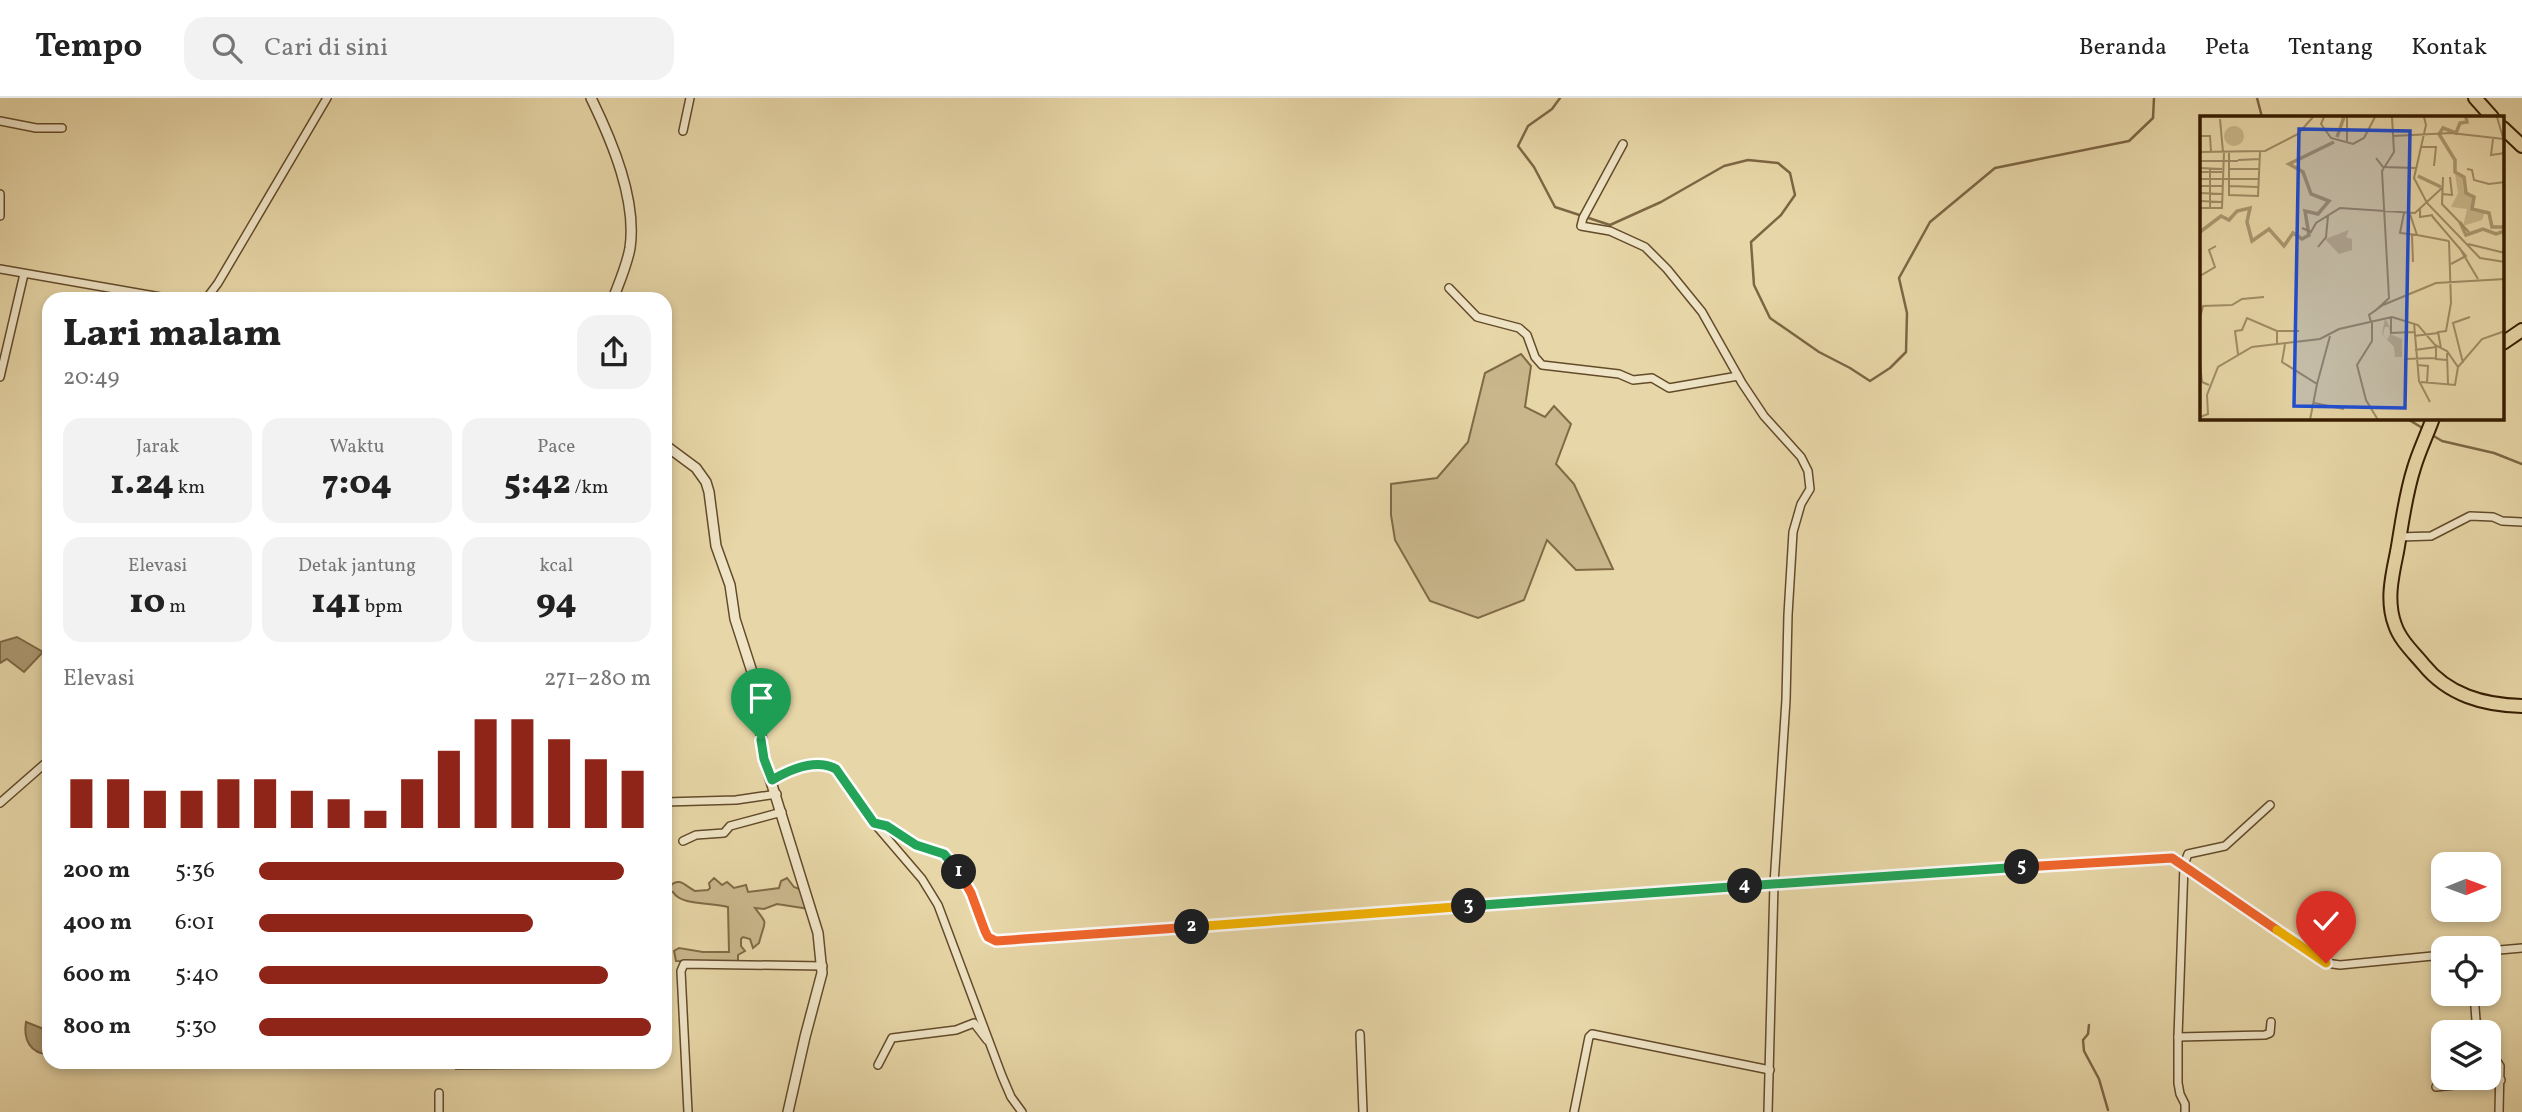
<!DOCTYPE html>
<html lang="id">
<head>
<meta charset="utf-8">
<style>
	:root { --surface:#fff; --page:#f2f2f2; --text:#222; --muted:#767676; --line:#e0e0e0; --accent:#8f2418 }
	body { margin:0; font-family:Vollkorn,serif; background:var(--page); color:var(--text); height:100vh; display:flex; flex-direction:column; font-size:26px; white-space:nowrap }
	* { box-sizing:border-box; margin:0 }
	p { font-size:23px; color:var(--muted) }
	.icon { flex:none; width:38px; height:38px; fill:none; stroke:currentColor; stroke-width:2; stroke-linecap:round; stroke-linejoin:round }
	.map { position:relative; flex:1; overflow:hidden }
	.sheet { position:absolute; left:42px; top:194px; width:630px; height:777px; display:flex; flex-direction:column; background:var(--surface); border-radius:21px; box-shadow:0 4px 10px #0003 }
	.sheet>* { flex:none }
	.needle { width:46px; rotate:89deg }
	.tools { position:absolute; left:2431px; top:754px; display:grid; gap:14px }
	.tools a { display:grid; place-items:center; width:70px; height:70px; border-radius:14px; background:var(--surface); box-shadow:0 4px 10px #0003; font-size:35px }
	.pin { position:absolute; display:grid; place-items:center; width:60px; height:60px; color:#fff; margin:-72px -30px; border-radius:50% 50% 50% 0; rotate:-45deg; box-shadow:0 0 7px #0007 }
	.pin .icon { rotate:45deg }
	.km { position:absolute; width:35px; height:35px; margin:-18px; border-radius:50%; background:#222; color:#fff; font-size:19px; line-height:35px; text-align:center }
	.round { display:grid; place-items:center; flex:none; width:74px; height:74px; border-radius:21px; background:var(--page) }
	.head { display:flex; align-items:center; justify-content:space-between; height:119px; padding:0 21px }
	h1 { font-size:38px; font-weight:800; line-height:52px }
	.figures { display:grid; grid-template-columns:repeat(3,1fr); gap:10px; height:119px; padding:7px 21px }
	.figures div { display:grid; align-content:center; border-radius:18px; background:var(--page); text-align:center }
	.figures b { font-size:35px; font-weight:800 }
	.figures small { font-size:19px; font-weight:400 }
	.figures p { font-size:19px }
	.chart { height:196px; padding:14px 21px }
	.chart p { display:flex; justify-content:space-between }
	.chart svg { width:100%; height:126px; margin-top:7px; stroke:var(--accent); stroke-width:6 }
	ul { padding:0 21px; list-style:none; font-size:23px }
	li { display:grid; grid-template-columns:112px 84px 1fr; align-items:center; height:52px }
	li i { height:18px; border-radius:9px; background:var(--accent) }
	header { display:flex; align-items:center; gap:42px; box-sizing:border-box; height:98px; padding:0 35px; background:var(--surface); border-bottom:2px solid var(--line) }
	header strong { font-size:33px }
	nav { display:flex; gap:38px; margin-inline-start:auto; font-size:24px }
	.search { width:490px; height:63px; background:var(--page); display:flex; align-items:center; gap:18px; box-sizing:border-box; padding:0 24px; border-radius:21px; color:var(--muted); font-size:26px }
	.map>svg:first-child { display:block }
	.green { fill:#c9b78b; stroke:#806a46; stroke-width:2 }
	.water { fill:#ab976f; stroke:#7d6643; stroke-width:2 }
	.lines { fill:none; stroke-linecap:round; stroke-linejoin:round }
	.stream { stroke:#7d6643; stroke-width:2.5 }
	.minor-casing { stroke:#634b2a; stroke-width:10 }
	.tertiary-casing { stroke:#634b2a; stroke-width:12 }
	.primary-casing { stroke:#371d01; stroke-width:16 }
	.minor { stroke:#efe4c6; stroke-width:7 }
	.tertiary { stroke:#efe4c6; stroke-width:9 }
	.primary { stroke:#e7d6a7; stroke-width:12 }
	.split-1-casing { stroke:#fff; stroke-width:14 }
	.split-2-casing { stroke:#fff; stroke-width:14 }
	.split-3-casing { stroke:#fff; stroke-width:14 }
	.split-4-casing { stroke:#fff; stroke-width:14 }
	.split-5-casing { stroke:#fff; stroke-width:14 }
	.split-6-casing { stroke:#fff; stroke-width:14 }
	.split-7-casing { stroke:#fff; stroke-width:14 }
	.split-1 { stroke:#22a559; stroke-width:9 }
	.split-2 { stroke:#f0652b; stroke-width:9 }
	.split-3 { stroke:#f5b400; stroke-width:9 }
	.split-4 { stroke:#22a559; stroke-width:9 }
	.split-5 { stroke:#22a559; stroke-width:9 }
	.split-6 { stroke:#f0652b; stroke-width:9 }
	.split-7 { stroke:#f5b400; stroke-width:9 }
	.inset-river { fill:none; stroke:#ab976f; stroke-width:3.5 }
	.inset-road { fill:none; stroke:#a18c65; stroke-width:2 }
	.view { fill:#1d4ed8; fill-opacity:0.15; stroke:#1d4ed8; stroke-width:3.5 }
	.inset-edge { fill:none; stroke:#371d01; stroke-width:3.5 }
</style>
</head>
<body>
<header>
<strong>Tempo</strong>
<div class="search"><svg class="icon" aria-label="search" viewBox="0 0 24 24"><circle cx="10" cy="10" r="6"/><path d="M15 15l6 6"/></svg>Cari di sini</div>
<nav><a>Beranda</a><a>Peta</a><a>Tentang</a><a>Kontak</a></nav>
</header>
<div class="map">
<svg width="2522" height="1014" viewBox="0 0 2522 1014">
	<rect width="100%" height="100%" fill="#e7d6a7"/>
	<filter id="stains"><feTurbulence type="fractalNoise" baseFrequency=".00286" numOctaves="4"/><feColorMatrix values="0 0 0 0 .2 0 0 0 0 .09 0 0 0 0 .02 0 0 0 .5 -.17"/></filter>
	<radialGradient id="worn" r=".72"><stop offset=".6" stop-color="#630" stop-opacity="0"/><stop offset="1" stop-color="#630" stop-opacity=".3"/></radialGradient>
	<g class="green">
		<polygon points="1521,256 1531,268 1525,309 1545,319 1554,308 1571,326 1556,366 1574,386 1613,471 1576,472 1547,442 1524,502 1478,520 1430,503 1395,442 1391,417 1391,386 1437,380 1468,344 1485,275"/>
		<path d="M 714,780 L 722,787 L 727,784 L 734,790 L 746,787 L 748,794 L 779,790 L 781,783 L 787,780 L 794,789 L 802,792 L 809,811 L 777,806 L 764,811 L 755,810 C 769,828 765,821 759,845 L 753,850 L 750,841 L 743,839 L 741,841 L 741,848 L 745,853 L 738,857 L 738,864 L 676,863 L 674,853 L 679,850 L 703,854 L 729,854 L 728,809 C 712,804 681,808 673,794 L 665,796 L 665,785 L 670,788 C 680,778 686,789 695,793 L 708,792 L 710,790 L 709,785 Z"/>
		<polygon points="456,964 593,964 589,970 456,971"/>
	</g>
	<g class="water">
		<polygon points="17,539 43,554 24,574 7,561 0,565 0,544"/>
		<path d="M 26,924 L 49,933 L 49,956 C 30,956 23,941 26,924 Z"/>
	</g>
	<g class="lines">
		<g class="stream">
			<polyline points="1560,0 1552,11 1528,28 1518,48 1534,69 1555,109 1610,127 1661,104 1724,68 1748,62 1778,65 1790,75 1795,97 1781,117 1751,144 1754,187 1770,220 1819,254 1850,270 1870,283 1890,270 1906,254 1907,215 1899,180 1930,124 1995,70 2129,43 2153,20 2154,0"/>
			<polyline points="2257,0 2262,19"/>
			<polyline points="2406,320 2424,331"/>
			<polyline points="2432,337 2442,343 2494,355 2522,366"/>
			<polyline points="2089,927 2088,936 2083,942 2084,953 2099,981 2108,1012"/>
		</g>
		<g class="minor-casing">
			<g id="minor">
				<polyline points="0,23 36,30 62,30"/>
				<polyline points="683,33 690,0"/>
				<polyline points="1623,46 1583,120 1581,128 1610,133 1645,149 1667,171 1702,214 1742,285 1764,318 1801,359 1808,373 1810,391 1801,406 1793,434 1788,517 1786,602 1774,786 1768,1014"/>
				<polyline points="0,96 0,118"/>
				<polyline points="0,171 172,201"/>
				<polyline points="1449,190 1477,219 1519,230 1527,237 1535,259 1542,267 1619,276 1633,282 1652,280 1669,290 1738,278"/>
				<polyline points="206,201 218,185 327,0"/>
				<polyline points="0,279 24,176"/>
				<polyline points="2399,439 2431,438 2470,418 2493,419 2502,423 2522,424"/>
				<polyline points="772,682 795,670 821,667 836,671 874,725 922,781 938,807 1002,978 1011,999 1022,1014"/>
				<polyline points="665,704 736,702 777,696"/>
				<polyline points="0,705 49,662"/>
				<path d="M 874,725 C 892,729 902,741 918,748 C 926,752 936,751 944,756 C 968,772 976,808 985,833 L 988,839 L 996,843 L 2151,760 L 2172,760 L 2184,767 L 2326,865 L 2340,867 L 2443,857"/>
				<polyline points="683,743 696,737 724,735 730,728 782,714"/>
				<polyline points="2488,853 2522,850"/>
				<polyline points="2474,896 2476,922 2480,934"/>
				<polyline points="1360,936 1363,1014"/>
				<polyline points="2178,939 2265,937 2270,935 2271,924"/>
				<polyline points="2488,950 2500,968 2499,1014"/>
				<polyline points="878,967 892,940 956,932 974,925 987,942"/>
				<polyline points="2436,989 2501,982"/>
				<polyline points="439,1014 439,995"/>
				<polyline points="688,1014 681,873 684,866 823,868"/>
				<polyline points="1574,1014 1589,939 1592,936 1770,972"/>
				<polyline points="2185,1014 2185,1006 2180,996 2178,985 2178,939 2184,767 2188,756 2225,748 2270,707"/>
			</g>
		</g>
		<g class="tertiary-casing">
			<g id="tertiary">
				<path d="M 591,0 C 612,43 637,102 630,150 C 627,167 619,185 613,201"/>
				<polyline points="665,347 696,370 706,384 709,394 716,448 730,487 735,521 754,580 764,661 818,835 822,875 805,939 788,1014"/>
			</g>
		</g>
		<g class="primary-casing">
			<g id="primary">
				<polyline points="2475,0 2492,19"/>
				<polyline points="2503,30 2522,48"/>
				<polyline points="2503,245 2522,232"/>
				<path d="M 2433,320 C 2427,337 2419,353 2414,370 C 2405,398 2402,426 2397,454 C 2392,478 2386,503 2395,527 C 2400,542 2413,554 2423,566 C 2448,597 2483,607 2522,608"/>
			</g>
		</g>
		<use href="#minor" class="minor"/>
		<use href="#tertiary" class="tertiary"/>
		<use href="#primary" class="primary"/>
	</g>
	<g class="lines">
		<g class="split-1-casing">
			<path id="split-1" d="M 761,642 L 764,661 L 772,682 C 789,672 816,660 836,671 L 874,725 L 887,728 L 916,747 L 944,756 L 959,774"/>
		</g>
		<g class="split-2-casing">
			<polyline id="split-2" points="959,774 971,795 985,833 988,839 996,843 1192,829"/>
		</g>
		<g class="split-3-casing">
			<polyline id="split-3" points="1192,829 1469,808"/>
		</g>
		<g class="split-4-casing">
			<polyline id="split-4" points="1469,808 1745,788"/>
		</g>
		<g class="split-5-casing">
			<polyline id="split-5" points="1745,788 2022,769"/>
		</g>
		<g class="split-6-casing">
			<polyline id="split-6" points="2022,769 2172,760 2277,832"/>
		</g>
		<g class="split-7-casing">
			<polyline id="split-7" points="2277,832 2326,865"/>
		</g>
		<use href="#split-1" class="split-1"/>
		<use href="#split-2" class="split-2"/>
		<use href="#split-3" class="split-3"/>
		<use href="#split-4" class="split-4"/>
		<use href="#split-5" class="split-5"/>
		<use href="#split-6" class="split-6"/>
		<use href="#split-7" class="split-7"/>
	</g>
	<g transform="translate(2200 18)">
		<rect width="304" height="304" fill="#e7d6a7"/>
		<path d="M24 20a10 10 0 1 1 20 0a10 10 0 1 1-20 0ZM 255,58 L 262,61 L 264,76 L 272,81 L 273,95 L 285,96 L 282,104 L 263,110 L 267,93 L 251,91 L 258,77 ZM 149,114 L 146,121 L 152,123 L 152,134 L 139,138 L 125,123 ZM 185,202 L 190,211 L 190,217 L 189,211 L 185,211 L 183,218 L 187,224 L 190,218 L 202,223 L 202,241 L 195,241 L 194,231 L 182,218 Z" fill="#c9b78b"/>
		<path class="inset-river" d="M 266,1 L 267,6 L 260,7 L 256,17 L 243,12 L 239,18 L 255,44 L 255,56 L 264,61 L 266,77 L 274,81 L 272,93 L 289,97 L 292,111 L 305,111M 137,21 L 144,1M 218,60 L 241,71M 260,106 L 266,119 L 283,113 L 296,118 L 305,115M 0,116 L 21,100 L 29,104 L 37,95 L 50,92 L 47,106 L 52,125 L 69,113 L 84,130 L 93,117 L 102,123 L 109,119 L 105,95 L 118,98 L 129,85 L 111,78 L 103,56 L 89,48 L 134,26"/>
		<path class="inset-road" d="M 124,1 L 121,8 L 131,22 L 153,28 L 164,22 L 175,1M 224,1 L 226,9 L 214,62 L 227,87 L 280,142 L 305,146M 297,1 L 304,25M 20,3 L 23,36M 0,20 L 10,20 L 11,36M 193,20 L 251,17 L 304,23M 293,23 L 291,39 L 305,37M 147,25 L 147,1M 221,31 L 236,31 L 234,50M 0,36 L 65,35 L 98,18 L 113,1M 29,36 L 29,79 L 58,80 L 60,36M 176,42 L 183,51 L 216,52M 38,44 L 60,43M 0,45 L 38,45M 0,52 L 22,53M 30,53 L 59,53M 267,53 L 272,54 L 274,64 L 289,68 L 305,66M 0,56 L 22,56M 243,61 L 242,88 L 269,116M 0,63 L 59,63M 0,70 L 22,70M 29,70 L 58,71M 0,77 L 22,78M 242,78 L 252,79 L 250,61M 0,85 L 22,86M 0,92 L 22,92 L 24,36M 10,92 L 10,53M 220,92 L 220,101 L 233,99M 204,97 L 200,117 L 217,119 L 210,98M 232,100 L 266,140 L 251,148M 102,112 L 111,116 L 116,107 L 140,92 L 215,97 L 242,72M 212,119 L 213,146M 217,119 L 249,125M 268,128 L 305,137M 118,131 L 126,121 L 128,100M 259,131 L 278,163M 0,160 L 15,151 L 9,134 L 16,130M 175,195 L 189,182 L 182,55 L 194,36 L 192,1M 191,201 L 191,217 L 214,216M 0,202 L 3,190 L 32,189 L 42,183 L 64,181M 171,206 L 169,199 L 183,189 L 236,167 L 305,163M 172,206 L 172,225 L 157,249 L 166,284 L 178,304M 214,207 L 219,265 L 230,286M 77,215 L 99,215M 214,220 L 238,217M 85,228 L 82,246 L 117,268 L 110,304M 236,231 L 236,243 L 247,244M 241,232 L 238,216 L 246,215 L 251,187 L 249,125M 215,234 L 236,231M 247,237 L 248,268M 38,238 L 35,215 L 42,214 L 47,202 L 77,215 L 77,228M 204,243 L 236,242M 0,247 L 2,266 L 9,269M 263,247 L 253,207 L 270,201M 217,249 L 228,250 L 227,267M 221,266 L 255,269 L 258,251M 117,268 L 130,220M 114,287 L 144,293M 0,301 L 8,298 L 7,279 L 18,251 L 52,231 L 120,223 L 139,213 L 192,201 L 218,209 L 235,229 L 247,235 L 258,251 L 282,223 L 305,215"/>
		<path class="view" d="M 99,13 L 210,15 L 205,292 L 94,290 Z"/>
		<rect width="304" height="304" class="inset-edge"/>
	</g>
	<rect width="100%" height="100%" filter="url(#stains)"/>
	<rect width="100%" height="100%" fill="url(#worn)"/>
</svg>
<div class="tools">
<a><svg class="needle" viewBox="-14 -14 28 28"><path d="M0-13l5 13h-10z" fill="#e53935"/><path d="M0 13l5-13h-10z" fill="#767676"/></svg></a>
<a><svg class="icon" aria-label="locate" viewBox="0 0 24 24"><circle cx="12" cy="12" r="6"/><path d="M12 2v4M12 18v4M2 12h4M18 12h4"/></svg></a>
<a><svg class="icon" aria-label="layers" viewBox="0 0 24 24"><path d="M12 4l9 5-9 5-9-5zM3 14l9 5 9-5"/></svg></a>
</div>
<div class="pin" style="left:761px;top:642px;background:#1e9e55"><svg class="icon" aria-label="arrive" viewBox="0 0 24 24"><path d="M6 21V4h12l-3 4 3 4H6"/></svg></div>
<div class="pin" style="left:2326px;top:865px;background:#d93025"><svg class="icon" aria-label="check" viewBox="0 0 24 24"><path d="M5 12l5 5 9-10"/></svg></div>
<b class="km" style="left:959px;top:774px">1</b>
<b class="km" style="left:1192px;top:829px">2</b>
<b class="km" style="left:1469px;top:808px">3</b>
<b class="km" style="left:1745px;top:788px">4</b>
<b class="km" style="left:2022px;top:769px">5</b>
<section class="sheet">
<div class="head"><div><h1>Lari malam</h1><p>20:49</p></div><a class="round"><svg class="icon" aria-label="share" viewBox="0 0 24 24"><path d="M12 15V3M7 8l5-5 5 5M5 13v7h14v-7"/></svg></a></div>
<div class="figures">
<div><p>Jarak</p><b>1.24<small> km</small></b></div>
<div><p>Waktu</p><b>7:04</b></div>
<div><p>Pace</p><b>5:42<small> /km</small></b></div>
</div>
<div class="figures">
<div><p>Elevasi</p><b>10<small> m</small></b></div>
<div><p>Detak jantung</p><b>141<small> bpm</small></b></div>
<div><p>kcal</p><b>94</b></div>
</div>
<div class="chart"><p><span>Elevasi</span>271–280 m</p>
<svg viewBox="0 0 160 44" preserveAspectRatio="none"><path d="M5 44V27M15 44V27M25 44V31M35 44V31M45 44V27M55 44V27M65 44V31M75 44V34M85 44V38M95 44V27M105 44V17M115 44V6M125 44V6M135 44V13M145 44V20M155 44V24"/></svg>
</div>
<ul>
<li><b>200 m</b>5:36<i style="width:93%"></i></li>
<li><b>400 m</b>6:01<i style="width:70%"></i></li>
<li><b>600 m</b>5:40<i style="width:89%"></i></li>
<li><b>800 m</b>5:30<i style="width:100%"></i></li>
</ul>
</section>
</div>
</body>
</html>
